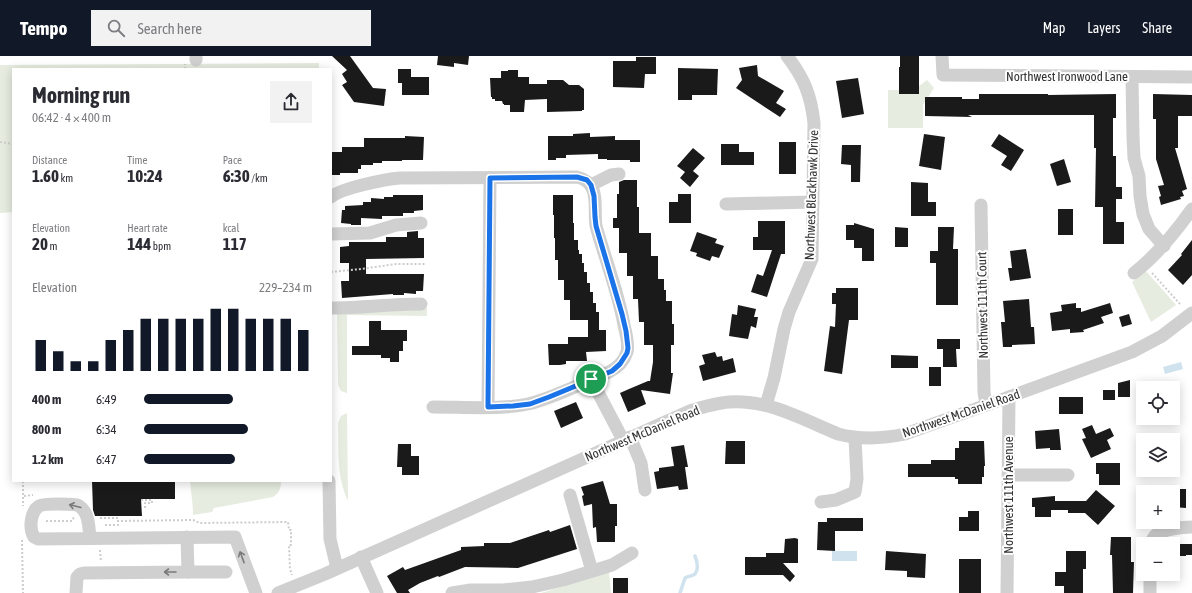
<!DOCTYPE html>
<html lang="en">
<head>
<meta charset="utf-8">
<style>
	:root { --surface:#fff; --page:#f2f2f3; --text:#2b2b33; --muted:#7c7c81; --accent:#111827 }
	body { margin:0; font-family:"Asap Condensed",sans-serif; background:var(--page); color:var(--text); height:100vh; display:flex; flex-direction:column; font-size:15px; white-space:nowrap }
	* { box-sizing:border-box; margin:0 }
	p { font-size:13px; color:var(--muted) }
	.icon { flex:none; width:22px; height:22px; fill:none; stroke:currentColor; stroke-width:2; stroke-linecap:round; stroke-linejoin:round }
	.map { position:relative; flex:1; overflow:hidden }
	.side { position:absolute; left:12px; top:12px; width:320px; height:414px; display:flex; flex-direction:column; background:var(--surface); border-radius:0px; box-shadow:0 2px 10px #0003 }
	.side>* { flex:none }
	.buttons { position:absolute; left:1136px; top:325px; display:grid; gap:8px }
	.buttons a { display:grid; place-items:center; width:44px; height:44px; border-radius:0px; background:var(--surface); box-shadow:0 2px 10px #0003; font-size:20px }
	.pin { position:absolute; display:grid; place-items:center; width:34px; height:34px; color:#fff; margin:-17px; border:2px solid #fff; border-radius:50%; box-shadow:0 1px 4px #0007 }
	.round { display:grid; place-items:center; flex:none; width:42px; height:42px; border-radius:0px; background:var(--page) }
	.summary { display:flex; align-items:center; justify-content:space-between; height:68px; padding:0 20px }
	h1 { font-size:22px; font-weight:700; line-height:30px }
	.metrics { display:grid; grid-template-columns:repeat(3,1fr); gap:6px; height:68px; padding:4px 20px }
	.metrics div { display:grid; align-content:center }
	.metrics b { font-size:17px; font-weight:700 }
	.metrics small { font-size:11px; font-weight:400 }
	.metrics p { font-size:11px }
	.chart { height:112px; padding:8px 20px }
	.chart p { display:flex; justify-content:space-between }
	.chart svg { width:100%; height:72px; margin-top:4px; stroke:var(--accent); stroke-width:6 }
	ul { padding:0 20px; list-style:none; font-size:13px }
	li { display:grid; grid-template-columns:64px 48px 1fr; align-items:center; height:30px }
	li i { height:10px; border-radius:5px; background:var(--accent) }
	header { display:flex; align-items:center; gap:24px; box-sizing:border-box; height:56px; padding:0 20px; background:var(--accent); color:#fff }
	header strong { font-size:19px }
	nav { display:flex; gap:22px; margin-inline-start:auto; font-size:14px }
	.search { width:280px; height:36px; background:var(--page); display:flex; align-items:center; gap:10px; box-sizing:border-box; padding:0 14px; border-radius:0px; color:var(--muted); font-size:15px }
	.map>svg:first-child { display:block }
	.green { fill:#e6ecdf }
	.water { fill:#cfe2ee }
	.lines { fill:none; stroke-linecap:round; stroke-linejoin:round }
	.stream { stroke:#cfe2ee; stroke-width:3.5 }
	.building { fill:#1a1a1a }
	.path { stroke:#cdcdcd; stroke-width:2; stroke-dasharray:2 2; stroke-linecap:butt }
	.minor { stroke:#d0d0d0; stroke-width:13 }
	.oneway { stroke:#7a7a7a }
	.route-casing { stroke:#fff; stroke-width:8 }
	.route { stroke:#1a73e8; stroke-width:5 }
	.labels { text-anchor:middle; stroke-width:4; stroke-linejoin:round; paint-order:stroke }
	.street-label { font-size:13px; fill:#333; stroke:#fff }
</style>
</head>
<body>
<header>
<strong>Tempo</strong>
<div class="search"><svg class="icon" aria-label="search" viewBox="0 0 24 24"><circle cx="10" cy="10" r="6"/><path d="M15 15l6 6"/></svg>Search here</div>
<nav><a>Map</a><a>Layers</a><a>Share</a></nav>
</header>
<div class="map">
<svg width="1192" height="537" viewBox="0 0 1192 537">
	<rect width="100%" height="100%" fill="#fff"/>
	<g class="green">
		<polygon points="319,7 319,13 13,13 13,156 0,157 0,9"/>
		<polygon points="927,24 934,32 923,49 923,72 888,72 888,34 914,34"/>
		<polygon points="1146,215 1176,249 1151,266 1132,226"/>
		<polygon points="398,252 427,252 427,260 347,259 347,337 341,335 338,329 337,257"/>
		<path d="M 347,357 L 348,445 C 336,419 339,395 338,367 L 341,360 Z"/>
		<path d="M 190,425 L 281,425 C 281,433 279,437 273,441 L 214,452 L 212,456 L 193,459 C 193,447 191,437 190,425 Z"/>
		<polygon points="609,516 611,537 541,537"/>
	</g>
	<g class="water">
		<polygon points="1181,306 1183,313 1165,318 1163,311"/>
		<rect x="832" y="495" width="25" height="10"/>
	</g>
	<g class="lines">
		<path class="stream" d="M 680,537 L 685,522 C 688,520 693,520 695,518 C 699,513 697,505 695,500"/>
	</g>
	<g class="building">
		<polygon points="332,0 350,0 373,32 386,33 384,50 354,46 342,29 347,26 342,18 347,14"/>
		<polygon points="438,0 469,0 468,9 454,7 454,11 437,9"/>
		<polygon points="900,0 919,0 919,38 899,38 899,11 900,11"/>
		<polygon points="636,1 656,1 656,18 645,18 644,32 613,31 613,5 636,5"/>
		<polygon points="757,9 758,20 784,35 776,47 786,53 780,61 736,32 742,24 739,12"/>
		<polygon points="678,12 718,13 717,39 692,39 692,44 678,44"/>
		<polygon points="398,13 411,13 411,21 429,21 429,39 402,39 402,27 398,27"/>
		<polygon points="508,14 518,14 518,21 529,21 529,28 547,28 547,24 563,24 569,29 579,29 584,33 584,54 582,54 582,55 547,56 547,43 525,44 524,56 510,56 510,49 504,49 504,48 503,48 502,45 495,45 495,43 492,43 492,41 491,41 490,22 501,22 501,15 508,15"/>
		<polygon points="858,22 864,58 842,62 836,25"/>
		<polygon points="979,38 1048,38 1048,39 1116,38 1116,62 1113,62 1113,100 1116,100 1116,131 1122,131 1122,143 1116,143 1116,166 1124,166 1124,188 1103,188 1103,151 1095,151 1096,92 1094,92 1094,59 968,59 972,61 925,60 925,41 962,41 962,43 979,43"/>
		<polygon points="1153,38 1192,39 1192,60 1178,60 1178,92 1175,92 1187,133 1182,135 1184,140 1180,141 1181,143 1161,149 1159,141 1161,140 1158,130 1164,129 1156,103 1156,63 1153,63"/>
		<polygon points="590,77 590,81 615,80 615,84 640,84 640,106 630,106 630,104 607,104 607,103 598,103 598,98 566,99 566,102 556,102 556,104 548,104 548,80 573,80 573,78"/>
		<polygon points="924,78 945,81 941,114 919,110"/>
		<polygon points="999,78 1024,94 1011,115 1001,109 1007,100 991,90"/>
		<polygon points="405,80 424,81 423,104 402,104 402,105 382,105 382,107 373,107 373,109 361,109 361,113 358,113 358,117 340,117 340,119 331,119 331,96 342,96 342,91 364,91 364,82 405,82"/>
		<rect x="779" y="86" width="17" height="32"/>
		<polygon points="721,88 739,88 739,96 754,96 754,109 721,109"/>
		<polygon points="842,89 861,89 860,126 851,126 851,109 841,108"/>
		<polygon points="693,92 705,102 693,115 699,120 690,131 680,122 685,116 677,110"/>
		<polygon points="1064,103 1071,126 1057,130 1050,108"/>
		<polygon points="624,124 637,124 637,151 639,151 639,177 651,177 651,200 658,200 658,223 664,223 664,234 666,234 666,245 672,245 672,268 674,268 674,289 671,289 671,317 673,317 670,338 641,334 646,348 628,356 620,337 629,333 648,325 650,325 653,306 653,289 644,289 644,266 639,266 638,243 633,243 633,220 627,220 627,197 619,197 619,172 613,172 613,162 617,162 617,138 619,138 619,126"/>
		<polygon points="911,126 928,127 928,146 936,146 936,160 911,160"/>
		<polygon points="678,138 691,138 691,167 669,167 669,146 678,146"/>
		<polygon points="393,139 423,139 423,154 414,155 414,157 403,157 403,160 382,160 382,163 361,162 361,169 351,169 351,168 341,167 342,154 345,154 345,150 363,149 363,146 371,146 371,142 384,143 384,141 393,141"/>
		<polygon points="553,139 573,139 573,167 574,167 574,184 578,184 578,194 579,194 579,198 582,198 582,207 584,207 584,216 587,216 587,227 590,227 590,236 593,236 593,247 596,247 596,256 599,256 599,274 606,274 606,295 586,296 587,305 566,305 566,308 560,309 549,309 548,288 568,288 568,281 588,281 588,264 570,264 570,244 564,244 564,224 558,224 558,204 555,204 555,182 554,182 554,159 553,159"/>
		<rect x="1058" y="153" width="15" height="26"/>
		<polygon points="758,165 785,165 785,198 781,198 767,241 751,236 757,218 763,220 772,194 753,194 753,181 758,181"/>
		<polygon points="854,167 874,173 874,205 862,205 862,192 854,192 854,184 846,184 846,169 854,169"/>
		<polygon points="895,171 908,172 908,191 895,191"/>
		<polygon points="938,171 954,171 953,193 958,193 958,249 936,249 936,207 930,207 930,195 938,195"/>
		<polygon points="418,175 418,182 424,182 424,202 366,203 366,218 424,218 423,235 416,235 416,238 404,237 404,239 393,239 393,238 342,242 341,225 349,225 349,207 340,207 340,191 349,190 349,186 386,186 386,181 407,181 407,176"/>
		<polygon points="697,176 717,183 715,187 724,190 719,202 712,200 710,205 696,200 697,197 690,195"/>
		<polygon points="1192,184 1192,219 1183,229 1168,214 1182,199 1181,198"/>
		<polygon points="1026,193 1031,222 1010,225 1008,212 1012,212 1010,195"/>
		<polygon points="836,232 858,232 858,264 849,264 842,318 824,315 830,270 835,271 836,248 832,248 832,237 836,237"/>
		<polygon points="1029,243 1031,271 1034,271 1035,288 1012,289 1012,291 1003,291 1001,266 1005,266 1003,245"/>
		<polygon points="1076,247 1076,252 1081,252 1081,256 1110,247 1113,257 1101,261 1104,267 1083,274 1084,276 1070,277 1070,273 1052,275 1050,257 1062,255 1061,249"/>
		<polygon points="738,249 756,253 754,261 758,261 756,272 751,270 748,283 729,280 732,258 737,259"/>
		<polygon points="1129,258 1132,268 1122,271 1119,261"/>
		<polygon points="369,265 381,265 381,274 407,274 407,285 403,285 403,295 399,295 399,306 390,306 390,302 381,302 381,299 352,299 352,290 369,290"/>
		<polygon points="937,283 960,283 960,293 956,293 957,311 943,311 943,293 937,293"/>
		<polygon points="715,296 717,301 722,300 723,305 733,302 736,316 703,325 699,310 705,308 702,299"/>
		<polygon points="891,299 918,300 918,312 891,312"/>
		<rect x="929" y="311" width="12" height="19"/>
		<polygon points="1130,324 1130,341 1118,341 1118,327"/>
		<rect x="1103" y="334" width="12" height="10"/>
		<rect x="1059" y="341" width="24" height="17"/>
		<polygon points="576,346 583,362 561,372 554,355"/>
		<polygon points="1092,369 1096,378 1110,372 1114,380 1107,384 1111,393 1091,402 1082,383 1086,382 1082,373"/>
		<polygon points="1059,373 1061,394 1050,394 1050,392 1036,393 1035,375"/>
		<polygon points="726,385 745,385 745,408 725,408"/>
		<polygon points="959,385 984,385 985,410 984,410 984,421 982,421 982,428 958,428 958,423 955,423 955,421 908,421 908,408 931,408 931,404 955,404 955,392 959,392"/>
		<polygon points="398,388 411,388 411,400 419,400 419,419 402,419 402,411 397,411"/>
		<polygon points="684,389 688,411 685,411 688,433 679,434 678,430 657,433 654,416 659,415 659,412 674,410 671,391"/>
		<polygon points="1096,407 1120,407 1120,429 1099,429 1099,418 1096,418"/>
		<polygon points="92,425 175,425 175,443 141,443 142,460 95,460 93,454"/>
		<polygon points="603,425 610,448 617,448 617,470 615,470 615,486 597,486 596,471 593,472 592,448 584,450 582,440 584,439 581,431"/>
		<polygon points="1173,433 1186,433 1186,452 1173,451"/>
		<polygon points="1096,434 1115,450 1098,469 1085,457 1068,457 1068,454 1051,454 1051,461 1035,461 1035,451 1032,451 1032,442 1055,440 1055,445 1086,445"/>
		<polygon points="968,455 979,455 979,475 959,475 959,461 968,461"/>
		<polygon points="827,462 863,462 863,475 835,475 835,495 817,494 818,466 827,466"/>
		<polygon points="570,469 577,493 518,512 465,511 439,521 438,520 420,527 408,534 410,537 397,537 387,520 403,511 405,514 461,494 461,491 484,490 484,487 510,487 549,474 550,476"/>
		<polygon points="1111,481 1131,481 1131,506 1134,506 1133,537 1113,537 1112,499 1110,499"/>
		<polygon points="795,482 798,483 798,507 783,507 795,520 790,526 783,519 745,519 745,501 766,501 766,497 784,497 785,483"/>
		<polygon points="1174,488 1192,488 1192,499 1186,499 1186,500 1174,500"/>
		<polygon points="886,495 926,498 925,522 907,521 907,515 885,514"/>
		<polygon points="1066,495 1086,495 1086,513 1083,513 1083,537 1064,537 1064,530 1055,530 1055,516 1066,516"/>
		<rect x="959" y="503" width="22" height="34"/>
		<rect x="613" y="522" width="15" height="15"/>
	</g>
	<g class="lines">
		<g class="path">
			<polyline points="185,13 185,8"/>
			<polyline points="0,86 13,88"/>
			<polyline points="331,216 361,213 396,208 426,208"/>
			<polyline points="1152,217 1180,248"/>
			<polyline points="23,425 23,450"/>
			<polyline points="24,440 33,439"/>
			<polyline points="141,444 152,444 152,447 145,447 145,452"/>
			<polyline points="100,462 118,462 118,465 193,464 200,467 288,466 289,474 291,474 291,489 289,489 290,513 292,519"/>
			<polyline points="46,465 72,465 74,461"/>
			<polyline points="105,469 118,469 118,465"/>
			<polyline points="22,484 23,537"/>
			<polyline points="100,494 101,506"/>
		</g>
		<g class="minor">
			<polyline points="196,0 196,4"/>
			<polyline points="942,0 943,19 1192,21"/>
			<polyline points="1132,21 1133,81 1134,102 1139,120 1140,140 1143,158 1149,173 1164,190"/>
			<polyline points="591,129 611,119 619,118"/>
			<path d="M 331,141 C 341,132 386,123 400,122 L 577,121 C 602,127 593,152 596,170 C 605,203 618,235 624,269 C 626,277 629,288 627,296 C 624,306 617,312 609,316 C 584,326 554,342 528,348 C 500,354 463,351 433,351"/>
			<polyline points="726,148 813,146"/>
			<polyline points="981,149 984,336 986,349"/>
			<polyline points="331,178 370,177 396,169 421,167"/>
			<path d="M 1134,217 C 1157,199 1175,177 1192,153"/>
			<path d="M 331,252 C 361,252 391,248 421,248"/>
			<polyline points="591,323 623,384"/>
			<path d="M 766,349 L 774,322 L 784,273 L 789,256 L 812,203 L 814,67 C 811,39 804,22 787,0"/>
			<polyline points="488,351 490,122"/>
			<polyline points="630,381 641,407 645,434"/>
			<polyline points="1009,419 1068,419"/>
			<polyline points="329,425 330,483 337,512"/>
			<polyline points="570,439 592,515"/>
			<polyline points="821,446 836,444 855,436 857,423 855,382"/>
			<path d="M 90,482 C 89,474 89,461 84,455 C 82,452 80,450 77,449 C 70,448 45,447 39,450 C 30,456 29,473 34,481 L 38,483 L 235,481 L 256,537"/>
			<path d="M 1151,488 C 1152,485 1153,481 1156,479 C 1163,473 1183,471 1192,471"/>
			<polyline points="361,501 377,537"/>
			<polyline points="188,516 226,516"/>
			<polyline points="76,537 77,521 80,518 84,517 188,516 187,481"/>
			<path d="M 278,537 L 325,518 L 690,355 C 703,351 716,347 729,346 C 768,343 804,364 838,378 C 861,384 882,383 905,378 L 1009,341 L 1132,296 L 1162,280 L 1192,257"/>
			<polyline points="452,537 471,534 503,534 532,531 563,524 612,509 632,497"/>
			<polyline points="1007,537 1009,341"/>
			<polyline points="1150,537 1150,518"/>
		</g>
	</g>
	<defs><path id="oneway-shaft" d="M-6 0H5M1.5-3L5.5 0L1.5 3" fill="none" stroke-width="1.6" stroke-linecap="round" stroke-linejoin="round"/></defs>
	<g class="oneway">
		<use href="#oneway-shaft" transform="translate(75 450) rotate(-166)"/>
		<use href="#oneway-shaft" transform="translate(242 501) rotate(-110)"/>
		<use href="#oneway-shaft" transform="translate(170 516) rotate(180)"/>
	</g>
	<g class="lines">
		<g class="route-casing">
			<polygon id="route" points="577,121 587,124 591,129 594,140 595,161 596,170 622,258 626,275 628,292 627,297 620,308 612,315 549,341 530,348 513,350 488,351 490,122"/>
		</g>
		<use href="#route" class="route"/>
	</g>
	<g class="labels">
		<g class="street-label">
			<text x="1067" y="25">Northwest Ironwood Lane</text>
			<text transform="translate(811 139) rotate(-88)" y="5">Northwest Blackhawk Drive</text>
			<text transform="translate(982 249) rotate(-91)" y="5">Northwest 111th Court</text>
			<text transform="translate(961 357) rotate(-19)" y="5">Northwest McDaniel Road</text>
			<text transform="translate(642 377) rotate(-23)" y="5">Northwest McDaniel Road</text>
			<text transform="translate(1008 439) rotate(-90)" y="5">Northwest 111th Avenue</text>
		</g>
	</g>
</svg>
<div class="buttons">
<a><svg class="icon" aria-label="locate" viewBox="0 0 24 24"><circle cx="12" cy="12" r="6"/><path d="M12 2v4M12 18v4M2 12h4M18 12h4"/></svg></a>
<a><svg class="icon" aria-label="layers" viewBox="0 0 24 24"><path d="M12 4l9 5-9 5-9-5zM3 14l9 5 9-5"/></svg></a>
<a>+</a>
<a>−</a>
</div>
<div class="pin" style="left:591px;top:323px;background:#1e9e55"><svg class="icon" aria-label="arrive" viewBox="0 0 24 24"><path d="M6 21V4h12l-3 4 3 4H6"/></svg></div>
<section class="side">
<div class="summary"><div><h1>Morning run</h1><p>06:42 · 4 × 400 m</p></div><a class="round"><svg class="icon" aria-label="share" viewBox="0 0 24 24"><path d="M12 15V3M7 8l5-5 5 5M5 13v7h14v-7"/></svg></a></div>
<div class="metrics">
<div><p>Distance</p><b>1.60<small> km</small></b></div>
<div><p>Time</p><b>10:24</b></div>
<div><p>Pace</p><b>6:30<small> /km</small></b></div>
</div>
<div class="metrics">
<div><p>Elevation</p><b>20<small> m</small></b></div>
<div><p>Heart rate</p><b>144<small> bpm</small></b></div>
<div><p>kcal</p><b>117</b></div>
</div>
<div class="chart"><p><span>Elevation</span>229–234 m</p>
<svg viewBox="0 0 160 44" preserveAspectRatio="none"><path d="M5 44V25M15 44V32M25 44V38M35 44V38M45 44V25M55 44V19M65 44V12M75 44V12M85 44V12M95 44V12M105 44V6M115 44V6M125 44V12M135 44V12M145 44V12M155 44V19"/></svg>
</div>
<ul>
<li><b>400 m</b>6:49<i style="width:53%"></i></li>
<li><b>800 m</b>6:34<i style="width:62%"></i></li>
<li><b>1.2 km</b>6:47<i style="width:54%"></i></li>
</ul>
</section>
</div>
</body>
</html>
